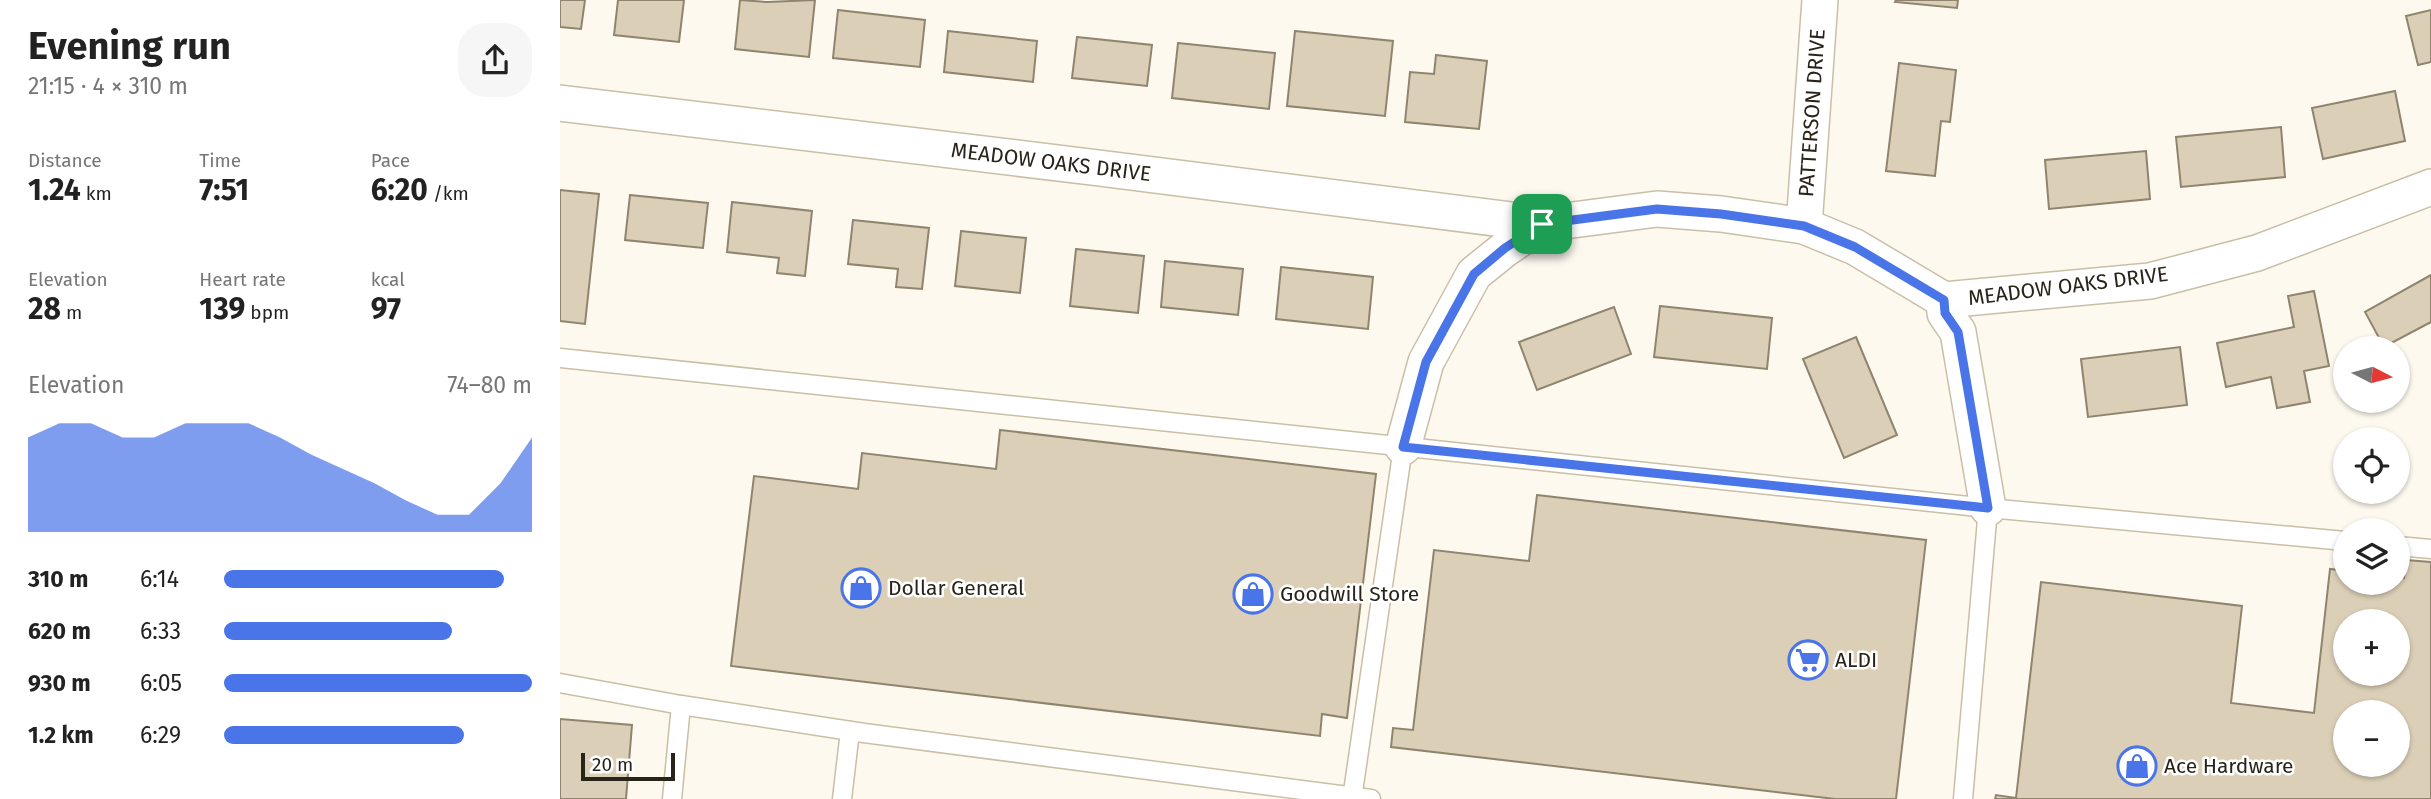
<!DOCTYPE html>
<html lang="en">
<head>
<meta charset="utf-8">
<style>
	:root { --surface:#fff; --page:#f6f6f6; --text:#222; --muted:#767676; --accent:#4a75e8 }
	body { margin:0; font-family:"Fira Sans",sans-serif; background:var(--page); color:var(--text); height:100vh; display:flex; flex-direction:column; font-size:26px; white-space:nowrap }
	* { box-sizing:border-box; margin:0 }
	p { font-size:23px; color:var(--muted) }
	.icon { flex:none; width:38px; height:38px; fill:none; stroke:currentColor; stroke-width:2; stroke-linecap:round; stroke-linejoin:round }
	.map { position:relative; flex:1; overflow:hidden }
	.details { display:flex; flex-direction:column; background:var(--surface); width:560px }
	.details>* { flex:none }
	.needle { width:46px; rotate:96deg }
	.buttons { position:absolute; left:1773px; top:336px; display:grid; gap:14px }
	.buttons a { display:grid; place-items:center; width:77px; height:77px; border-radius:50%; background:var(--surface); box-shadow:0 2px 5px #0004; font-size:35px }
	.scale { position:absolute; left:21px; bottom:18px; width:94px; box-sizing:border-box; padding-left:7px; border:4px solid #28241a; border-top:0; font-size:19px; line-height:24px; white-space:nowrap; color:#28241a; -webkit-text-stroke:5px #fff; paint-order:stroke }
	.pin { position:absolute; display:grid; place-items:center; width:60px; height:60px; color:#fff; margin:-30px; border-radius:14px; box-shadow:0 4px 10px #0006 }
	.round { display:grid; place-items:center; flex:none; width:74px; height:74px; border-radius:28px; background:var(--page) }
	.headline { display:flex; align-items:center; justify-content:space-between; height:119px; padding:0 28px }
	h1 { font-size:38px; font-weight:700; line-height:52px }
	.metrics { display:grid; grid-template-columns:repeat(3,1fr); gap:10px; height:119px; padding:7px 28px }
	.metrics div { display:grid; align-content:center }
	.metrics b { font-size:30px; font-weight:700 }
	.metrics small { font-size:19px; font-weight:400 }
	.metrics p { font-size:19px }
	.chart { height:196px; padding:14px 28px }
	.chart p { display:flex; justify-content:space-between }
	.chart svg { width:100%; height:126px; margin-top:7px; fill:var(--accent); opacity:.7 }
	ul { padding:0 28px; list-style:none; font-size:23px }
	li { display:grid; grid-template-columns:112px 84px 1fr; align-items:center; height:52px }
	li i { height:18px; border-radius:9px; background:var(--accent) }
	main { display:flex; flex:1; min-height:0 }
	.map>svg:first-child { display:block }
	.building { fill:#dbcfb7; stroke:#8f846d; stroke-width:2; fill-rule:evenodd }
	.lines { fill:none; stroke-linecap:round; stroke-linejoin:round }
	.service-casing { stroke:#cabfa6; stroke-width:21 }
	.minor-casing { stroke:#cabfa6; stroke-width:38 }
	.service { stroke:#fff; stroke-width:18 }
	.minor { stroke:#fff; stroke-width:35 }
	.route-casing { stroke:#fff; stroke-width:14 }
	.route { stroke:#4a75e8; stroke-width:9 }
	.labels { text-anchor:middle; stroke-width:5; stroke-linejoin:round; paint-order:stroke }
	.street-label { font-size:21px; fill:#28241a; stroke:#fff }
	.poi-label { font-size:21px; fill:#28241a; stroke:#fff; text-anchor:start }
</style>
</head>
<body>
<main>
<section class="details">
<div class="headline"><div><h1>Evening run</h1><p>21:15 · 4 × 310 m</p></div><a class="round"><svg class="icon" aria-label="share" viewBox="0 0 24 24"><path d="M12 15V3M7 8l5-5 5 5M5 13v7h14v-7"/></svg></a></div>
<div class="metrics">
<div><p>Distance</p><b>1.24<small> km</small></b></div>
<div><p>Time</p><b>7:51</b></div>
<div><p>Pace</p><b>6:20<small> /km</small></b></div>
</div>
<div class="metrics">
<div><p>Elevation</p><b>28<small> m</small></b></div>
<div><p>Heart rate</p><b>139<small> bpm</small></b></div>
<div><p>kcal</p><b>97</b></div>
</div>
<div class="chart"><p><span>Elevation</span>74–80 m</p>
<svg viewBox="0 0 160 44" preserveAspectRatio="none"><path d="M0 44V11L10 6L20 6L30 11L40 11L50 6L60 6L70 6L80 11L90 17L100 22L110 27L120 33L130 38L140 38L150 27L160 11V44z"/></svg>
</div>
<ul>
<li><b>310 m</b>6:14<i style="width:91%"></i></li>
<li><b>620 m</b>6:33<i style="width:74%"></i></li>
<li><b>930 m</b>6:05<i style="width:100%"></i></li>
<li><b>1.2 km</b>6:29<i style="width:78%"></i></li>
</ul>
</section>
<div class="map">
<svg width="1871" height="799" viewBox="0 0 1871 799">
	<rect width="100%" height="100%" fill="#fef9ef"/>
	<g class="building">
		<polygon points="0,0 25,0 21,29 0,27"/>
		<polygon points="58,0 124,0 119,42 54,35"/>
		<polygon points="180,0 207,2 255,0 249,57 175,49"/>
		<polygon points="1336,0 1398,0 1397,8 1335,2"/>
		<polygon points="278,10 365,20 360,67 273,58"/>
		<polygon points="1871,10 1871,62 1858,65 1846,16"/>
		<polygon points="388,31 477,41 473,82 384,72"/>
		<polygon points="735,31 833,41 825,116 727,106"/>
		<polygon points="517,37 592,45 587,86 512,78"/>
		<polygon points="618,43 715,53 709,109 612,98"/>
		<polygon points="876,55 927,61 919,129 845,122 850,72 874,74"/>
		<polygon points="1339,63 1396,70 1390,122 1381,121 1375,176 1326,171"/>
		<polygon points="1835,91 1845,141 1763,159 1752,108"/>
		<polygon points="1721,127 1725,177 1621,187 1616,137"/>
		<polygon points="1586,151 1590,199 1489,209 1485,160"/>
		<polygon points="0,190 39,194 25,324 0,321"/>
		<polygon points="70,195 148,203 143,248 65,240"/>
		<polygon points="172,202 252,211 245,276 217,273 219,258 167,252"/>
		<polygon points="293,220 369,228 362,289 336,287 338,269 288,264"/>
		<polygon points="401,231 466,238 460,293 395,286"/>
		<polygon points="516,249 584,256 578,313 510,306"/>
		<polygon points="605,261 683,269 678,315 601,307"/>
		<polygon points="721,267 813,277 808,329 716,319"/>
		<polygon points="1871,275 1871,322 1824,347 1805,312"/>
		<polygon points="1754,291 1769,366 1744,371 1750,402 1717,408 1711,377 1666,387 1657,343 1734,327 1728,296"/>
		<polygon points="1100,306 1212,318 1207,369 1094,357"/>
		<polygon points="1054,307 1071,354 977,390 959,342"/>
		<polygon points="1296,337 1337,435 1284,458 1243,359"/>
		<polygon points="1620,347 1627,405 1528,417 1521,359"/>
		<polygon points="440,430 816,474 787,718 762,714 760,736 171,666 194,476 298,489 302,453 436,469"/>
		<polygon points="977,495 1366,540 1336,799 1275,799 831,747 833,728 853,730 874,550 969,561"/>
		<path d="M 1846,560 L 1871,562 L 1871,799 L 1435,799 L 1436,795 L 1456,798 L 1481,582 L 1682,606 L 1671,703 L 1754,713 L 1770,569 L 1785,571 L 1785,583 L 1838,583 L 1838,577 L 1844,578 ZM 1785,621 L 1838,621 L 1838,674 L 1785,674 ZM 1785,712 L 1838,712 L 1838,765 L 1785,765 Z"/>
		<polygon points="0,719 72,725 66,799 0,799"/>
	</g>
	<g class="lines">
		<g class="service-casing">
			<g id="service">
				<polyline points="0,358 1428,508 1785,541"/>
				<polyline points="1838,546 1871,549"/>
				<polyline points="0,683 121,705 304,733 811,799"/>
				<polyline points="112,799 121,705"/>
				<polyline points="282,799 290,731"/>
				<polyline points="792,799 843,447"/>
				<polyline points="1403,799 1428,508"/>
			</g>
		</g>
		<g class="minor-casing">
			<g id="minor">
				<polyline points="0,103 539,168 982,224 1097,209 1161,214 1244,226 1295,247 1384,300 1590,281 1697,253 1871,187"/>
				<polyline points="1244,226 1260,0"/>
				<polyline points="1384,300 1385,313 1398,332 1428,508"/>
				<polyline points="843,447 866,362 914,274 945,249 982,224"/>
			</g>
		</g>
		<use href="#service" class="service"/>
		<use href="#minor" class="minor"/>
	</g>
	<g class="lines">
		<g class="route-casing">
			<polygon id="route" points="1097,209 1161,214 1244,226 1295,247 1384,300 1385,313 1398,332 1428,508 843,447 866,362 914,274 945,248 982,224"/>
		</g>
		<use href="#route" class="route"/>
	</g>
	<defs>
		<g id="shop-ring" transform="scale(2.0125)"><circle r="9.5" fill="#fff" stroke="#4a75e8" stroke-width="1.5"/><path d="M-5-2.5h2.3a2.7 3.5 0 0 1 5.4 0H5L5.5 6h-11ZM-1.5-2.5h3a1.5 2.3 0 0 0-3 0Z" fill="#4a75e8"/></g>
		<g id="supermarket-ring" transform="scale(2.0125)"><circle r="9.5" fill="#fff" stroke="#4a75e8" stroke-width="1.5"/><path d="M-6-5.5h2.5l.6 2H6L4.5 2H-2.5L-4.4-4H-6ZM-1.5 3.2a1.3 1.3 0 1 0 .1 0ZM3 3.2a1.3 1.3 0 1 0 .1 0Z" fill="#4a75e8"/></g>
	</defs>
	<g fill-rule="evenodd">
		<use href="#shop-ring" x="301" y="588"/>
		<use href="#shop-ring" x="693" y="594"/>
		<use href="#supermarket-ring" x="1248" y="660"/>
		<use href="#shop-ring" x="1577" y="766"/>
	</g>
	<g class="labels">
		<g class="street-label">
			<text transform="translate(1252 113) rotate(-86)" y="7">PATTERSON DRIVE</text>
			<text transform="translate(491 162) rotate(7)" y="7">MEADOW OAKS DRIVE</text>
			<text transform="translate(1508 286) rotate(-7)" y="7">MEADOW OAKS DRIVE</text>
		</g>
		<g class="poi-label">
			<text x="328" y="595">Dollar General</text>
			<text x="720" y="601">Goodwill Store</text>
			<text x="1275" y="667">ALDI</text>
			<text x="1604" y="773">Ace Hardware</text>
		</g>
	</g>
</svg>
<div class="buttons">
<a><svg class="needle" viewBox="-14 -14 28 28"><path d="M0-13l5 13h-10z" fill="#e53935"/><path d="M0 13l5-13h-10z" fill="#767676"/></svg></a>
<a><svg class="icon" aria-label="locate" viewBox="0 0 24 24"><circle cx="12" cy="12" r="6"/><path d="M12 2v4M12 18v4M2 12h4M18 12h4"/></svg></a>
<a><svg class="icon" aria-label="layers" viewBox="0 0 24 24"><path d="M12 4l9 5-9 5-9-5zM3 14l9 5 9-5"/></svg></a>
<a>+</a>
<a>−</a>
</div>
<div class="scale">20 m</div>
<div class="pin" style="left:982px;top:224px;background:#1e9e55"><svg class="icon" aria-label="arrive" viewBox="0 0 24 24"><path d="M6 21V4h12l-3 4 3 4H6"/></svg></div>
</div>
</main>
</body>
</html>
